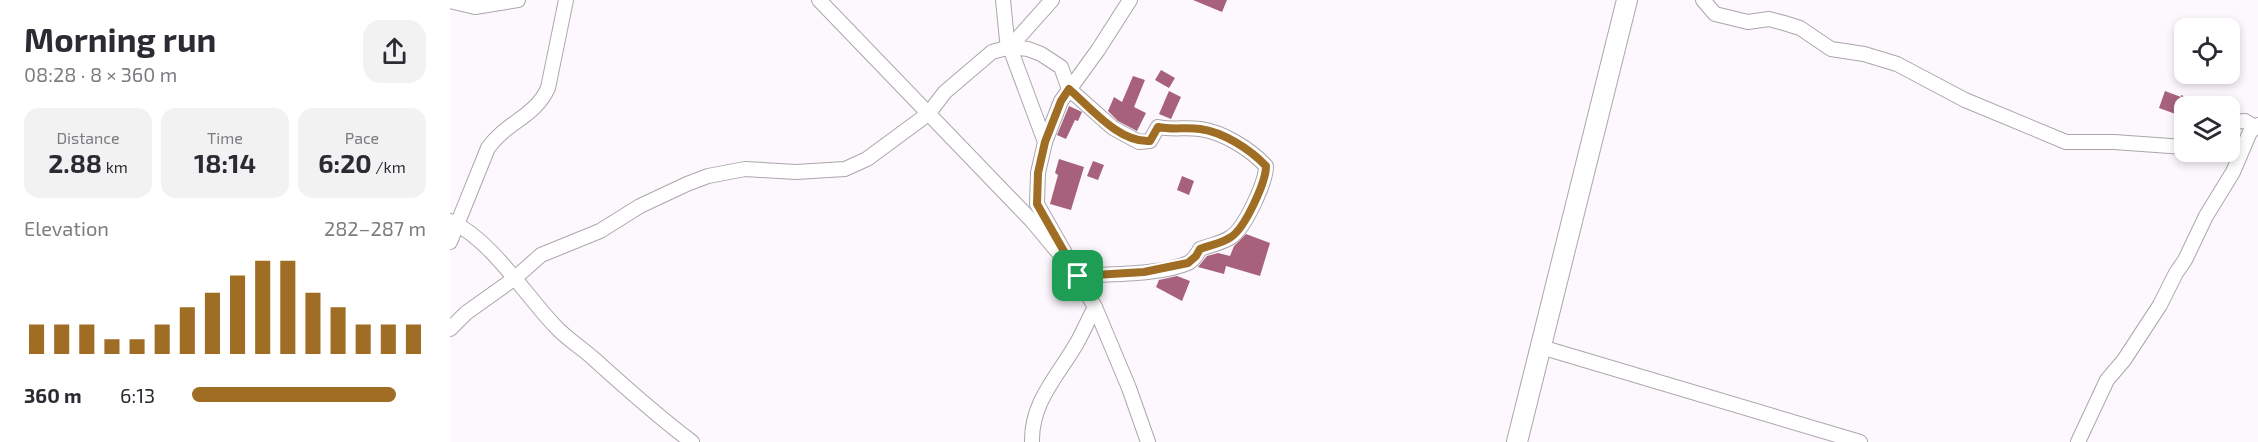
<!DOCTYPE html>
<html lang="en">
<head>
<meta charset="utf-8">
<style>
	:root { --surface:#fff; --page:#f2f2f3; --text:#2b2b33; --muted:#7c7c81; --accent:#9f6d23 }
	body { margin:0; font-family:"Exo 2",sans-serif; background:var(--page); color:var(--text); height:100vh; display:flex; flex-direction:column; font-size:22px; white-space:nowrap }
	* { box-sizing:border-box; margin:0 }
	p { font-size:20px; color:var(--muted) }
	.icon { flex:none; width:33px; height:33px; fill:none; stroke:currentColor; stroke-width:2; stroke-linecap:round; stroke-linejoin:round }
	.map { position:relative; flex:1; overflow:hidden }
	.details { display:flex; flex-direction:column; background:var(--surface); width:450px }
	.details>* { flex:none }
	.tools { position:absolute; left:1724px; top:18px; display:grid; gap:12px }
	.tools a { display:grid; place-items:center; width:66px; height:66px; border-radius:12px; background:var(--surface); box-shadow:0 3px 9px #0003; font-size:30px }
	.pin { position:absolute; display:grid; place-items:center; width:51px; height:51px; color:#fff; margin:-26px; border-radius:12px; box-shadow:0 3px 9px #0006 }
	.round { display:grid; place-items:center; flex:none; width:63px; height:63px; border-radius:18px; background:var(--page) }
	.summary { display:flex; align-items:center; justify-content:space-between; height:102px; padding:0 24px }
	h1 { font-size:33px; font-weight:700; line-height:45px }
	.stats { display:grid; grid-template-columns:repeat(3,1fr); gap:9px; height:102px; padding:6px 24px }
	.stats div { display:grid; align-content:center; border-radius:15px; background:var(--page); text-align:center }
	.stats b { font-size:26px; font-weight:700 }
	.stats small { font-size:16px; font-weight:400 }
	.stats p { font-size:16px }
	.chart { height:168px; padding:12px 24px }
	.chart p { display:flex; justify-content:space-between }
	.chart svg { width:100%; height:108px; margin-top:6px; stroke:var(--accent); stroke-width:6 }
	ul { padding:0 24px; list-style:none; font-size:20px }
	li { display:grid; grid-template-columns:96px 72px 1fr; align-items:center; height:45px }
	li i { height:15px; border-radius:8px; background:var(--accent) }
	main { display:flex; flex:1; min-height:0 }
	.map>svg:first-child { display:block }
	.building { fill:#a7617a }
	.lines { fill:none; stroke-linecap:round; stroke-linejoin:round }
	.street-casing { stroke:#aba6aa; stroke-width:16 }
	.secondary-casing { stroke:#aba6aa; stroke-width:22 }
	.street { stroke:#fff; stroke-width:14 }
	.secondary { stroke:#fff; stroke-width:20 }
	.route-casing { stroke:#fff; stroke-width:12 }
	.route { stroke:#9f6d23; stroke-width:8 }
</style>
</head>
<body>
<main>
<section class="details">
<div class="summary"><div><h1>Morning run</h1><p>08:28 · 8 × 360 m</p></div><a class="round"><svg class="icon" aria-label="share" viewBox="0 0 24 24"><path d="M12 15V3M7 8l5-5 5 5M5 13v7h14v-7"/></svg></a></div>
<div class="stats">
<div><p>Distance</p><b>2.88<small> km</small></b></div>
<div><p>Time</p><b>18:14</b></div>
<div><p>Pace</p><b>6:20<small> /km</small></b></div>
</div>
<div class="chart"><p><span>Elevation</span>282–287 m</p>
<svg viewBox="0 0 160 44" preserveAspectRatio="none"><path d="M5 44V32M15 44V32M25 44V32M35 44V38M45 44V38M55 44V32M65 44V25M75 44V19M85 44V12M95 44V6M105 44V6M115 44V19M125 44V25M135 44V32M145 44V32M155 44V32"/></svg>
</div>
<ul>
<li><b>360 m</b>6:13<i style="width:87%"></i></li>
</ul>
</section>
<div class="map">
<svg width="1808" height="442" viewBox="0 0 1808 442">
	<rect width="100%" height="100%" fill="#fdf8fd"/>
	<g class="building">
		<polygon points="743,0 777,0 772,12"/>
		<polygon points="711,70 725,78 719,88 705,80"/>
		<polygon points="683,76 695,80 684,107 696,113 687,131 668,121 658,111 664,97 672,102"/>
		<polygon points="719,91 731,97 721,119 709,114"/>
		<polygon points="1715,91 1731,97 1731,95 1759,106 1734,106 1734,113 1731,112 1731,116 1709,108"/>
		<polygon points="619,106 632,112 628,121 625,120 616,139 607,135"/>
		<polygon points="609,159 634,167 621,210 600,204 608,175 605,173"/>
		<polygon points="643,161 654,165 648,180 637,176"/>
		<polygon points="732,176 744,181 739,195 727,190"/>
		<polygon points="796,234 820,243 810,276 776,266 774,274 748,267 757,256 768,253 780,256 784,246"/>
		<polygon points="727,276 740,281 732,301 706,287 709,280"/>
	</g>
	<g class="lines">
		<g class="street-casing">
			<g id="street">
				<polyline points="369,0 582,221 607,251"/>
				<polyline points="1253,0 1265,14 1298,22 1319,19 1334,23 1350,28 1381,49 1414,54 1447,64 1515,100 1616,142 1664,142 1734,147"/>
				<polyline points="0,1 25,7 68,0"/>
				<polyline points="560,47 602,0"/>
				<polyline points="1779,122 1795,121 1805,127"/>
				<polyline points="595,142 611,101 648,50 680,0"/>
				<path d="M 0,221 C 41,239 75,295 106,327 C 117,339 132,348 144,359 C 176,388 207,416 242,442"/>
				<path d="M 0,242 L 38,148 C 56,122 85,117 98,88 L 116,0"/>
				<polyline points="623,270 645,307 679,388 698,442"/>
				<path d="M 0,329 L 16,313 L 65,278 L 91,255 L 150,231 L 190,206 L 237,184 L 258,176 L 295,169 L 346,172 L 395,169 L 417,159 L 478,114 L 495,92 L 542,52 L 560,47 L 578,49 L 591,54 L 611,67 L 619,89 L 663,128 L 689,142 L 700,141 L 708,127 C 722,130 736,127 750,129 C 773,132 800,149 816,166 C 816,182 795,228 781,237 C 773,243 760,245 750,249 C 747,255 744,260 738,263 C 712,275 657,274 628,276 L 587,204 L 588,173 L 595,142 L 557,40 L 553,0"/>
				<polyline points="1091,347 1410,442"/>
				<path d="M 582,442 C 581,401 609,375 628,341 C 634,330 639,318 645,307"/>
				<polyline points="1628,442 1657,380 1674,360 1710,305 1726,273 1735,260 1756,216 1783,172 1800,132 1808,125"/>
			</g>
		</g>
		<g class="secondary-casing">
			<polyline id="secondary" points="1067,442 1177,0"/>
		</g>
		<use href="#street" class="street"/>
		<use href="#secondary" class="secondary"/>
	</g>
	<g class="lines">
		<g class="route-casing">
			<path id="route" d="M 619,89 C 641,108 669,143 700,141 L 708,127 C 722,130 736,127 750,129 C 773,132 800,149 816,166 C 816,182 795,228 781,237 C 773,243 760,245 750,249 L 746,256 L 738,263 L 723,266 L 694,272 L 628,276 L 587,204 L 588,173 L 595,142 L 611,101 Z"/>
		</g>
		<use href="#route" class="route"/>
	</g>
</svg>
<div class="tools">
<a><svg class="icon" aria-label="locate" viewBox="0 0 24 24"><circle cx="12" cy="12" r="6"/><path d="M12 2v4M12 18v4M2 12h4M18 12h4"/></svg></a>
<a><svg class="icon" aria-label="layers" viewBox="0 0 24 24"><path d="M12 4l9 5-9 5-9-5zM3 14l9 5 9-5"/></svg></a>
</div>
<div class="pin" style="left:628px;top:276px;background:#1e9e55"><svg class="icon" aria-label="arrive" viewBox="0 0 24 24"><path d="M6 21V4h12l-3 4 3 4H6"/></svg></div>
</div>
</main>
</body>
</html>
